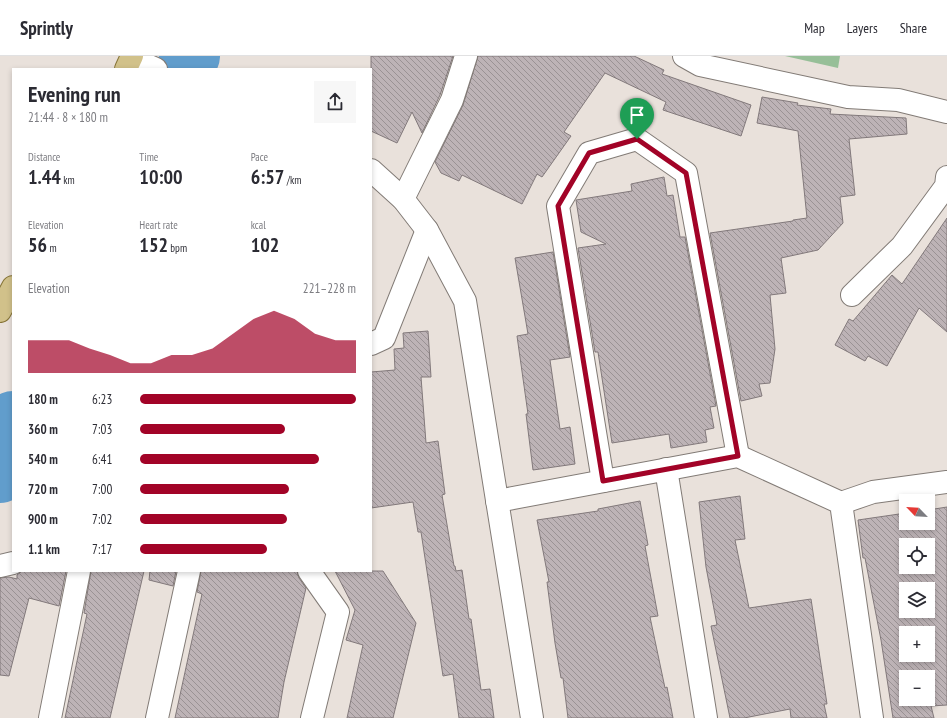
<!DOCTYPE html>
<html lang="en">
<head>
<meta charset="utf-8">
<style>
	:root { --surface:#fff; --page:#f7f7f7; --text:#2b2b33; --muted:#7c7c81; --line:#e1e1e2; --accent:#a20327 }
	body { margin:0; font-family:"PT Sans Narrow",sans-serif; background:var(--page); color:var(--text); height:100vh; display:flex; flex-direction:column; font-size:15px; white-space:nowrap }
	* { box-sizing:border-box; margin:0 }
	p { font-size:13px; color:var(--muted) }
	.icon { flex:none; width:22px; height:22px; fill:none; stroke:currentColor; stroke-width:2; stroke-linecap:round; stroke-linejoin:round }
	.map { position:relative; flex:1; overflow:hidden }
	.side { position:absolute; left:12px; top:12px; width:360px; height:504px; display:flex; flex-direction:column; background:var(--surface); border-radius:0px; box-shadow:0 2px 6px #0003 }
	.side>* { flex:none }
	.needle { width:26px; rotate:295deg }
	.controls { position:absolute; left:899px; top:438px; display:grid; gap:8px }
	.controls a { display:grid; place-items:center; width:36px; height:36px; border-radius:0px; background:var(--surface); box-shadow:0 2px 6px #0003; font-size:20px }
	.pin { position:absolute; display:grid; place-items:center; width:34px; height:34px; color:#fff; margin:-41px -17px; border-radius:50% 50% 50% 0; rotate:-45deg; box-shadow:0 0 4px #0007 }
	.pin .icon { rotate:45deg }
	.round { display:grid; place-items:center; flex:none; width:42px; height:42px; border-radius:0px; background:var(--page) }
	.head { display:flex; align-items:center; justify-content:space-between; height:68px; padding:0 16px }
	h1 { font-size:22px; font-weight:700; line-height:30px }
	.figures { display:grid; grid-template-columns:repeat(3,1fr); gap:6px; height:68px; padding:4px 16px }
	.figures div { display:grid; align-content:center }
	.figures b { font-size:20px; font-weight:700 }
	.figures small { font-size:11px; font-weight:400 }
	.figures p { font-size:11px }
	.chart { height:112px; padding:8px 16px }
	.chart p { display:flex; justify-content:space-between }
	.chart svg { width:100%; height:72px; margin-top:4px; fill:var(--accent); opacity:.7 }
	ul { padding:0 16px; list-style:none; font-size:13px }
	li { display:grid; grid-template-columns:64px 48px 1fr; align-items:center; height:30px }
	li i { height:10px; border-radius:5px; background:var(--accent) }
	header { display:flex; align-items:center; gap:24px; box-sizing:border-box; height:56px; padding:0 20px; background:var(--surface); border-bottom:1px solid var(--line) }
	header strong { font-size:19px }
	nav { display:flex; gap:22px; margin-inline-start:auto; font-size:14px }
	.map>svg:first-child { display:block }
	.park { fill:#97bf98 }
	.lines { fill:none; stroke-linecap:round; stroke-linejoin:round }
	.river { stroke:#619dcc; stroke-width:58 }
	.building { fill:url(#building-back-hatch); stroke:#82797b; fill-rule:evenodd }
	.minor-casing { stroke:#827b76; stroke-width:24 }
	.tertiary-casing { stroke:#827b76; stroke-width:24 }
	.primary-casing { stroke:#867437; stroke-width:24 }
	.minor { stroke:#fff; stroke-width:22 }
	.tertiary { stroke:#fff; stroke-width:22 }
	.primary { stroke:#d1c18a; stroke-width:22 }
	.route-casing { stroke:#fff; stroke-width:8 }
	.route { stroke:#a20327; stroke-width:5 }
</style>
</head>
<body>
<header>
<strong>Sprintly</strong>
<nav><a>Map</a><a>Layers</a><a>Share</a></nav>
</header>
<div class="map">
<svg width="947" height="662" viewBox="0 0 947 662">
	<defs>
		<pattern id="building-back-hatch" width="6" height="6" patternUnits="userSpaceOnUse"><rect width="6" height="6" fill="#bdb3b6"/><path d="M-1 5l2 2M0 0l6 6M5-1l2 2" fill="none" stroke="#9a9294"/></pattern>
	</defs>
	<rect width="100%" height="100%" fill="#e9e1db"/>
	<polygon class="park" points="785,0 840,0 838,12"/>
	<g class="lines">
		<g class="river">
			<polyline points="185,13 191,0"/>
			<polyline points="0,418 4,386 13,364"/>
		</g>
	</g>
	<g class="building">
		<polygon points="371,0 453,0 440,39 422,77 412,56 397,87 371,75"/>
		<polygon points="478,0 634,0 664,14 662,18 751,49 741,80 663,54 666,46 605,17 564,76 571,80 542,121 537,118 522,148 462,119 459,125 441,117 435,106 463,49"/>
		<polygon points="762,41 798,47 797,49 831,53 830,58 906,62 907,78 849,83 855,139 840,141 843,167 818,194 781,202 786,237 770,239 775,293 770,327 759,328 762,340 741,345 710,177 793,165 793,164 807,162 798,75 757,67"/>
		<polygon points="664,121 667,140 673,139 680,181 685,181 716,350 710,351 714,372 705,374 707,386 671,392 669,378 612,387 598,296 595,296 578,192 606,188 581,176 576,144 632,135 631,128"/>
		<polygon points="947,162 947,276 919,252 887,310 868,300 865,305 835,289 849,263 853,265 892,219 902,228"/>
		<polygon points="553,196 570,301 550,304 560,373 570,371 575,408 533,414 526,358 528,358 517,280 528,278 515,202"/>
		<polygon points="428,275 431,321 421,321 426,387 438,385 445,438 442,439 454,510 455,510 456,515 462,514 469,563 471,563 481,634 490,633 494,662 459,662 453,618 443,620 421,476 418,476 413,446 371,452 371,316 395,314 394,293 404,292 403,277"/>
		<polygon points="740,440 745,483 735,484 749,552 811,543 827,648 824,648 827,662 791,662 790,653 744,662 730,662 711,570 717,569 706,511 699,446"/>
		<polygon points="640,445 648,489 645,490 658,560 650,561 665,632 667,631 673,662 568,662 563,622 561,622 555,587 547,526 549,526 537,464 598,455 598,453"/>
		<path d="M 947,451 L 947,649 L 931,650 L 934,662 L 893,662 L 881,584 L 865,502 L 863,502 L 858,464 L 906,457 L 906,467 L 928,467 L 928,454 ZM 906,489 L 928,489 L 928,511 L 906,511 ZM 906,533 L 928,533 L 928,555 L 906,555 ZM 906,577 L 928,577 L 928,599 L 906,599 ZM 906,621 L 928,621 L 928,643 L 906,643 Z"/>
		<polygon points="22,515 66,515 59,550 29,542 9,620 0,619 0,522 9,521 17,523 17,519"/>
		<polygon points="91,515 144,515 110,662 65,662 87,558 84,557"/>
		<polygon points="150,515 176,515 173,530 149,524"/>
		<polygon points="201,515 297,515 299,522 306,532 284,626 278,662 175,662 202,538 197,536"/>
		<polygon points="335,515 383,515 416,567 393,662 347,662 363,589 346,584 355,554"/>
	</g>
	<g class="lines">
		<g class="minor-casing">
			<g id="minor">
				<polyline points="684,0 700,9 848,41 898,44 947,56"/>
				<polyline points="403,143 452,44 466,0"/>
				<polyline points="852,239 902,190 946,130 947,121"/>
				<polyline points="371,288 384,282 427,174"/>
				<polyline points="666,413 706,662"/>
				<polyline points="603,425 558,150 589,97 637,83 686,117 738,400"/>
				<polyline points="497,445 738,400 841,447 872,662"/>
				<polyline points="841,447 873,436 947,426"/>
				<polyline points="0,510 13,507"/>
				<polyline points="309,515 338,556 312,662"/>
				<polyline points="50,662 79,515"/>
				<polyline points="157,662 189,515"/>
			</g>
		</g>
		<g class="tertiary-casing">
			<g id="tertiary">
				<polyline points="131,2 156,13"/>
				<polyline points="371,114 403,143 427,174 465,245 532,662"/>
			</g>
		</g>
		<g class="primary-casing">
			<g id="primary">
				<polyline points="126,13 132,0"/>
				<polyline points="0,255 13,231"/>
			</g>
		</g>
		<use href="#minor" class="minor"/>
		<use href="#tertiary" class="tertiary"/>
		<use href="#primary" class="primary"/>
	</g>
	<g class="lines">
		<g class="route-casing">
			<polygon id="route" points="637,83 686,117 738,400 603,425 558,150 589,97"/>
		</g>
		<use href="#route" class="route"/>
	</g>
</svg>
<div class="controls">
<a><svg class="needle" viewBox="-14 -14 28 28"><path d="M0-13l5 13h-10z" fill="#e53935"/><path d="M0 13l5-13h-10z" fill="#7c7c81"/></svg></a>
<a><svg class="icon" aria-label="locate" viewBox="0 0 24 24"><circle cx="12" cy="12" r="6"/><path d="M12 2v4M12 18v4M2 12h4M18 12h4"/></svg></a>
<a><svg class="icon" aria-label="layers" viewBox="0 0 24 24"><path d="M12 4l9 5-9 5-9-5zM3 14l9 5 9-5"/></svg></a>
<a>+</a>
<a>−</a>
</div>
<div class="pin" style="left:637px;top:83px;background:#1e9e55"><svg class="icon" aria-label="arrive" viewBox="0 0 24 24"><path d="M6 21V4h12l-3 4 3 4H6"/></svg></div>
<section class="side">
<div class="head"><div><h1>Evening run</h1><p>21:44 · 8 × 180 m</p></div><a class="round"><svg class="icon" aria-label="share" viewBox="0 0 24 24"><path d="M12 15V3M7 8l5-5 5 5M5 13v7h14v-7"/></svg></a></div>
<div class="figures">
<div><p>Distance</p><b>1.44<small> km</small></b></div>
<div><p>Time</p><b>10:00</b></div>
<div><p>Pace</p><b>6:57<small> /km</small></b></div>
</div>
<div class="figures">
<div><p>Elevation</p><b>56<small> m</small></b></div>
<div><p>Heart rate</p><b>152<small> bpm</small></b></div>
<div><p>kcal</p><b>102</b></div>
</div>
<div class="chart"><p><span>Elevation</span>221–228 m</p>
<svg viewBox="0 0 160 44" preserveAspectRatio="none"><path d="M0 44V24L10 24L20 24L30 29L40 33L50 38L60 38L70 33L80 33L90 29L100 20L110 11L120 6L130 11L140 20L150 24L160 24V44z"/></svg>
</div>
<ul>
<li><b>180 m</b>6:23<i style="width:100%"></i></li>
<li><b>360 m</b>7:03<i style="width:67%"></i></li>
<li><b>540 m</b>6:41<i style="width:83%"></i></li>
<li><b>720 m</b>7:00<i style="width:69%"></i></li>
<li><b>900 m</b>7:02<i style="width:68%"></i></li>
<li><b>1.1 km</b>7:17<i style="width:59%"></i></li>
</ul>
</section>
</div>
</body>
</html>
